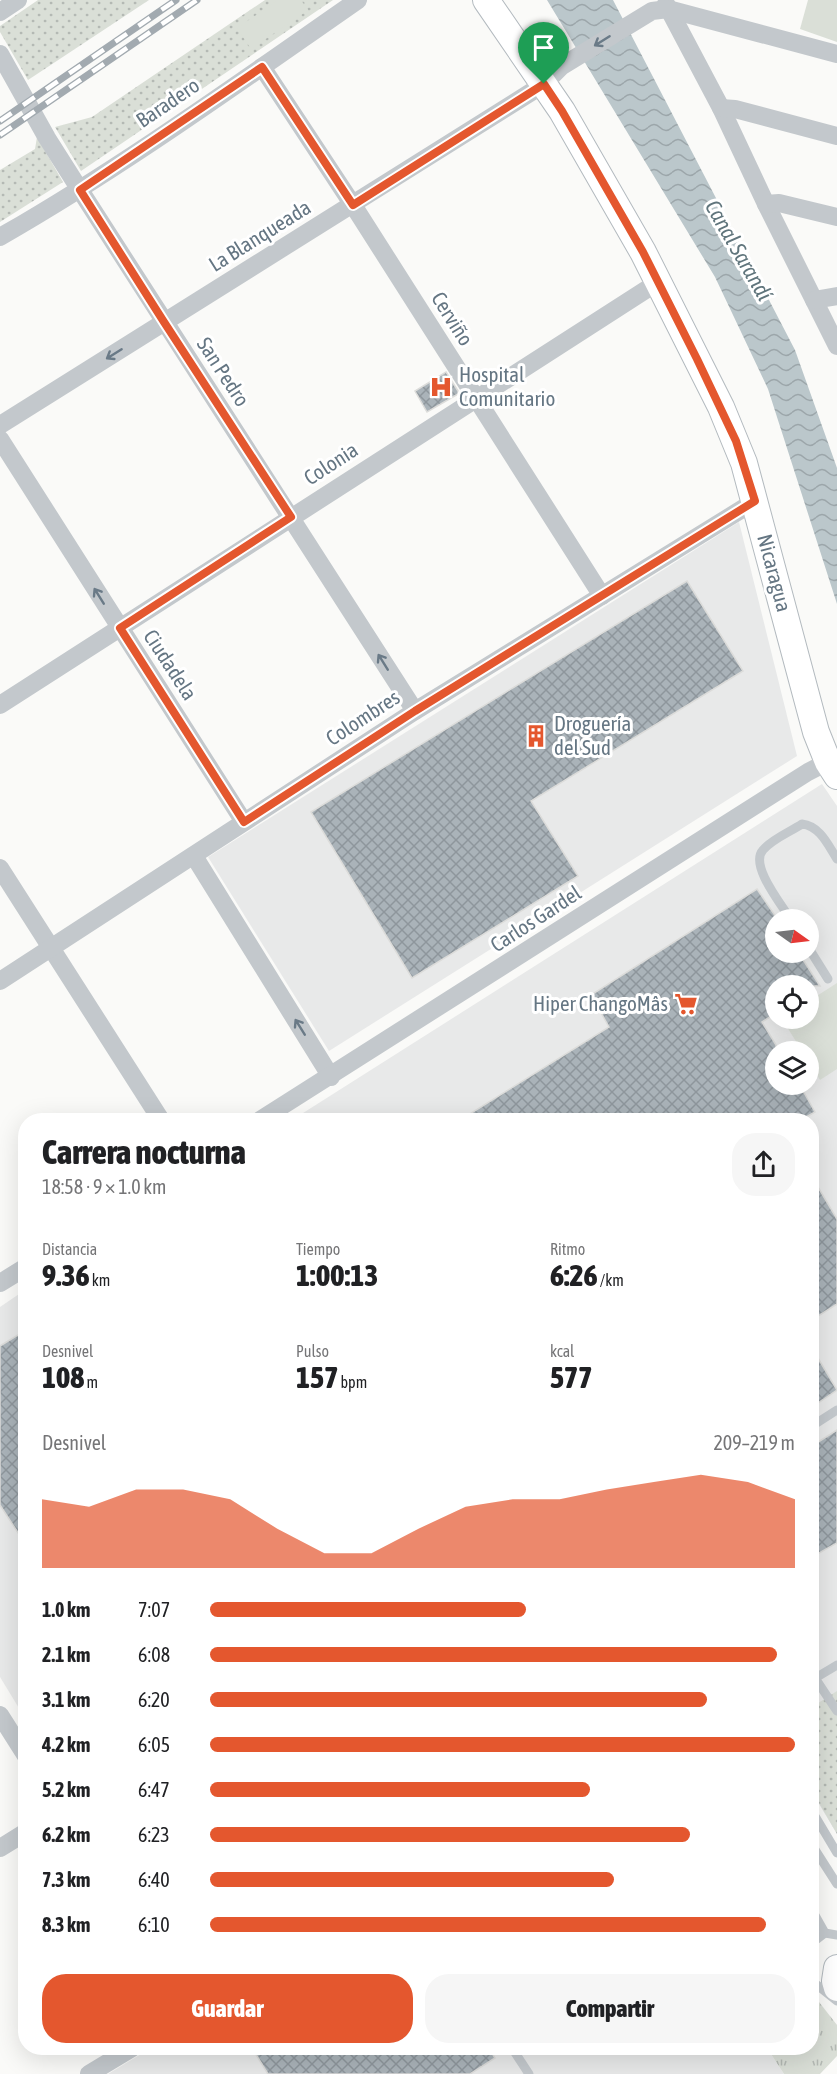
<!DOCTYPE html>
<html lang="es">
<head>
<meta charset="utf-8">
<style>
	:root { --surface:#fff; --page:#f6f6f6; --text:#202124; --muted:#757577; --accent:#e4572e }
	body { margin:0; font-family:"Asap Condensed",sans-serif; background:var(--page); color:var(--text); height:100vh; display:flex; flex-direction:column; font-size:22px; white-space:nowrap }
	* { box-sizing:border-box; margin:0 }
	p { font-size:20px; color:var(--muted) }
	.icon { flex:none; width:33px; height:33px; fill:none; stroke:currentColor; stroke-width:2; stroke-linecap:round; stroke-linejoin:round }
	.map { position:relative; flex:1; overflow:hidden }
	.panel { position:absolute; left:18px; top:1113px; width:801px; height:942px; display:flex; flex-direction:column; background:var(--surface); border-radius:24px; box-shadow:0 6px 24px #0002 }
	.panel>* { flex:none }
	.needle { width:39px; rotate:104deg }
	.fabs { position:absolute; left:765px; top:909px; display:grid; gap:12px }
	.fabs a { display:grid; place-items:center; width:54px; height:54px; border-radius:50%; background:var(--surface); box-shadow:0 6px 24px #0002; font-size:30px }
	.pin { position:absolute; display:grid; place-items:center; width:51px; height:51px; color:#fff; margin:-62px -26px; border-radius:50% 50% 50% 0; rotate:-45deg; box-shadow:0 0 6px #0007 }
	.pin .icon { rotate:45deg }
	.round { display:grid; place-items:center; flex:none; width:63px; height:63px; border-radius:24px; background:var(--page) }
	.overview { display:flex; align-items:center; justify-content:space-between; height:102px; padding:0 24px }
	h1 { font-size:33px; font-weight:800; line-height:45px }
	.metrics { display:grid; grid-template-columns:repeat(3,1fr); gap:9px; height:102px; padding:6px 24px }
	.metrics div { display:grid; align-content:center }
	.metrics b { font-size:30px; font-weight:800 }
	.metrics small { font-size:16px; font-weight:400 }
	.metrics p { font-size:16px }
	.chart { height:168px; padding:12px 24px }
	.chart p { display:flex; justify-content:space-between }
	.chart svg { width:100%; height:108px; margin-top:6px; fill:var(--accent); opacity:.7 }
	.primary-button { display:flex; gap:12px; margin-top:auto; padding:12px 24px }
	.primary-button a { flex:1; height:69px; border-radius:24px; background:var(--accent); color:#fff; font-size:24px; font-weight:800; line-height:69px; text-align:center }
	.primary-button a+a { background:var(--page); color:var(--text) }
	ul { padding:0 24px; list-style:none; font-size:20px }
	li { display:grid; grid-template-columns:96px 72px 1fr; align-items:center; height:45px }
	li i { height:15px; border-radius:8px; background:var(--accent) }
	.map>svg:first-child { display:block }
	.built { fill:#e8e9e9; fill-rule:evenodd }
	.grass { fill:url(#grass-tufts) }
	.park { fill:url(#park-dots) }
	.garden { fill:#dadfd7 }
	.water { fill:url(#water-waves) }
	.building { fill:url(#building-cross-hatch); stroke:#dcdcda; stroke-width:1.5 }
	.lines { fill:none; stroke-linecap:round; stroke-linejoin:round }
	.secondary-casing { stroke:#b3babf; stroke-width:28 }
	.service { stroke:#c3c8cc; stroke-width:9 }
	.minor { stroke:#c3c8cc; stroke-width:18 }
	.secondary { stroke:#fff; stroke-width:26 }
	.rail-casing { stroke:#a2aab0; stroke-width:7 }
	.rail { stroke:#fff; stroke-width:4.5; stroke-dasharray:14; stroke-linecap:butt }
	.oneway { stroke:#6a7a87 }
	.route-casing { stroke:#fff; stroke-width:12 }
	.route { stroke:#e4572e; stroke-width:8 }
	.labels { text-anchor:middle; stroke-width:6; stroke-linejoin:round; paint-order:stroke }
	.street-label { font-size:21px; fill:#657683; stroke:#fff }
	.poi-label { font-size:21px; fill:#657683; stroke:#fff; text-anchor:start }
	.water-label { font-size:22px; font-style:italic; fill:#60757c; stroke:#fff }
</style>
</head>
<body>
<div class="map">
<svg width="837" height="2074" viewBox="0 0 837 2074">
	<defs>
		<pattern id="grass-tufts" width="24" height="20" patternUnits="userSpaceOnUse" patternTransform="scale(1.5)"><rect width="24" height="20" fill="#dadfd7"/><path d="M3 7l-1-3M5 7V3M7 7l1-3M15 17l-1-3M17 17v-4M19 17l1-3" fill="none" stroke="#b4b9b4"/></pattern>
		<pattern id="park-dots" width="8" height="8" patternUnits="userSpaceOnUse" patternTransform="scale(1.5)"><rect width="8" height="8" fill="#dadfd7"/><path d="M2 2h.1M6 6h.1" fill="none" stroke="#b4b9b4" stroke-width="1.8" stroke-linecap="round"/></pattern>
		<pattern id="water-waves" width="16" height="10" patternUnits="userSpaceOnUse" patternTransform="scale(1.5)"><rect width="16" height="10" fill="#bbc7cb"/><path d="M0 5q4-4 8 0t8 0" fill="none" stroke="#9ca6aa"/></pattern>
		<pattern id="building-cross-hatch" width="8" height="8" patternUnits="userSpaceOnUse" patternTransform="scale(1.5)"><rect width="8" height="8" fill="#aab3b9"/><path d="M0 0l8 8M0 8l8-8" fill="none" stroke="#8e969c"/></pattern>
	</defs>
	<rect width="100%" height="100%" fill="#fafaf8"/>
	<g class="built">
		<polygon points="739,522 797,756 329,1051 208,857"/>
		<path d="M 822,784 L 837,806 L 837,1834 L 816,1799 L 812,1801 L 812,1120 L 292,1120 ZM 776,920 L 808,920 L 808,952 L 776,952 ZM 776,986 L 808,986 L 808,1018 L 776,1018 ZM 776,1052 L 808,1052 L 808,1084 L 776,1084 Z"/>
		<polygon points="25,1290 25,1718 0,1677 0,1307"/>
		<polygon points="151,2048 767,2048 784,2074 108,2074"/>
	</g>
	<polygon class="grass" points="812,1993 837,2025 837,2056 820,2074 784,2074 767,2048 812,2048"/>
	<g class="park">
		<polygon points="38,0 149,0 28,80 0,32 0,26"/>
		<polygon points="265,0 333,0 81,171 55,127 92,117"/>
		<polygon points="37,137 63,182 0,222 0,170 35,149"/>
		<polygon points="837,1691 837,1834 812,1791 812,1707"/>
	</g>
	<g class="garden">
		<polygon points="278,0 301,0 308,10 251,49 237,28"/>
		<polygon points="808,0 837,0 837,42 800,29"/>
		<polygon points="837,983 837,1069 820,1080 809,1062 808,1052 802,1051 782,1019 808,1018 809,1001"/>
	</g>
	<polygon class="water" points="547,0 613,0 795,350 837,468 837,604 768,389 715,277"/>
	<g class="building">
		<polygon points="446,372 458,391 458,394 427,412 415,391"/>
		<polygon points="687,581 743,671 531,801 578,876 412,978 311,812"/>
		<polygon points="757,889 776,917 776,952 798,952 820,986 776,986 776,1013 762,1022 776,1045 776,1084 799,1084 815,1112 801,1120 460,1120 609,1027 591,995"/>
		<polygon points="812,1177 837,1219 837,1304 812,1320"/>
		<polygon points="26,1330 26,1545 0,1505 0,1346"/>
		<polygon points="812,1348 837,1390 812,1407"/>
		<polygon points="837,1430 837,1543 812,1557 812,1446"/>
		<polygon points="252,2048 489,2048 495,2058 470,2074 268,2074"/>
	</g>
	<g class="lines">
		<g class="secondary-casing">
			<g id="secondary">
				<polyline points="486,0 562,111 643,252 721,407 744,463 816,732 828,762 837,776"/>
				<polyline points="837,1968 835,1981 837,1988"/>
			</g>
		</g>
		<g class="service">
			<path d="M 791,920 C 782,905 749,865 763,850 C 772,839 790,832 802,824 C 820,826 828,845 837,859"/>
			<polyline points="808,947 828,979"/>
			<polyline points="812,1426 837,1410"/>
			<polyline points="815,1678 837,1711"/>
			<polyline points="812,1680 837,1665"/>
			<polyline points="812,1811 837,1853"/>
			<polyline points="812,1845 837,1884"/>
			<polyline points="812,1910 825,1933 837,1935"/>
			<polyline points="812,1943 825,1933"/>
			<polyline points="812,1981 837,2001"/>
			<polyline points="512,2048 529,2074"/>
		</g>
		<g class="minor">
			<polyline points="666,4 721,108 766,204 837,346"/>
			<polyline points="0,12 18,0"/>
			<polyline points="0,54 47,138 80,190 415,711"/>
			<polyline points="262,67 353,205 602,596"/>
			<polyline points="721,108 735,109 837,136"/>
			<polyline points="766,204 779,203 837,217"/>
			<path d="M 0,237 C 124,166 240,82 358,0"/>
			<polyline points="814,300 837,296"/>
			<polyline points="0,425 544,84 562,66 652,11 668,9 837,54"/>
			<polyline points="0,439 244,822"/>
			<polyline points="0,705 658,282"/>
			<polyline points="194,856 331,1077"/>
			<polyline points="0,868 161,1120"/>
			<polyline points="0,981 415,711 755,501"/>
			<polyline points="260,1120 808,772 837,757"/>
			<polyline points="0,1283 26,1267"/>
			<polyline points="0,1715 26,1756"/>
			<polyline points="0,1848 26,1832"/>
			<polyline points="89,2074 132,2048"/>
		</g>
		<use href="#secondary" class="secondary"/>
		<g class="rail-casing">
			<g id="rail">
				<polyline points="0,121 176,0"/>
				<polyline points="0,135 197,0"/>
			</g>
		</g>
		<use href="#rail" class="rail"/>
	</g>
	<defs><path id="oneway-shaft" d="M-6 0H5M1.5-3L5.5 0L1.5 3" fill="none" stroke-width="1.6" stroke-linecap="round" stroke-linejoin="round" transform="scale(1.5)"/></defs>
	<g class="oneway">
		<use href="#oneway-shaft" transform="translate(602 41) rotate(148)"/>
		<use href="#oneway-shaft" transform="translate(114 354) rotate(148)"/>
		<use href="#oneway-shaft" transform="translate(99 596) rotate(-122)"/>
		<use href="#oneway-shaft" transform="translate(383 662) rotate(-122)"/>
		<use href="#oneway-shaft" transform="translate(300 1027) rotate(-122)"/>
	</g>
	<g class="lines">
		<g class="route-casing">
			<polygon id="route" points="262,67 353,205 544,84 562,111 643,252 697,359 736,441 755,501 415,711 244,822 120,628 291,517 164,322 80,190"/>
		</g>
		<use href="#route" class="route"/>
	</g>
	<defs>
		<g id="hospital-bare" transform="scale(1.8)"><path d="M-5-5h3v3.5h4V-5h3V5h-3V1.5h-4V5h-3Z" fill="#e4572e" stroke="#fff" stroke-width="2.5" paint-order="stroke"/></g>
		<g id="building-bare" transform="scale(1.8)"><path d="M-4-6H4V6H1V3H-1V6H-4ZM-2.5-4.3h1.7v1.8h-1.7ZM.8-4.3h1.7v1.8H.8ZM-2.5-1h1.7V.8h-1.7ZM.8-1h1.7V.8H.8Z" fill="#e4572e" stroke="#fff" stroke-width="2.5" paint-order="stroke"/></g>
		<g id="supermarket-bare" transform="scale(1.8)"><path d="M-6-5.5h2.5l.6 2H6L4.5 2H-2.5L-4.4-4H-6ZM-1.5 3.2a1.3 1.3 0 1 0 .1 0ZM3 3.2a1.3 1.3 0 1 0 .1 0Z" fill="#e4572e" stroke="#fff" stroke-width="2.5" paint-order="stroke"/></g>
	</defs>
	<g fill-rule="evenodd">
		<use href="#hospital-bare" x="441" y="387"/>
		<use href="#building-bare" x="536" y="736"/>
		<use href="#supermarket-bare" x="686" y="1004"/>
	</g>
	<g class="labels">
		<g class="street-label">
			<text transform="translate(168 103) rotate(-34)" y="7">Baradero</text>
			<text transform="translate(260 236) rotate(-32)" y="7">La Blanqueada</text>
			<text transform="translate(452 319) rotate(58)" y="7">Cerviño</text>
			<text transform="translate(223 372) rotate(57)" y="7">San Pedro</text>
			<text transform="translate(331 464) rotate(-33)" y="7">Colonia</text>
			<text transform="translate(774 573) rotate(75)" y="7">Nicaragua</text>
			<text transform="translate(170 665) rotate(57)" y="7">Ciudadela</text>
			<text transform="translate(363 718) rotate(-33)" y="7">Colombres</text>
			<text transform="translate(536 919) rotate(-33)" y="7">Carlos Gardel</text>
		</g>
		<g class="poi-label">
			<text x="459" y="382">Hospital<tspan x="459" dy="24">Comunitario</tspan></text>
			<text x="554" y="731">Droguería<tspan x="554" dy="24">del Sud</tspan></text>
			<text x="668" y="1011" text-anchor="end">Hiper ChangoMâs</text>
		</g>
		<g class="water-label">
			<text transform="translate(739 250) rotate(60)" y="8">Canal Sarandí</text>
		</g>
	</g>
</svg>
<div class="fabs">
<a><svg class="needle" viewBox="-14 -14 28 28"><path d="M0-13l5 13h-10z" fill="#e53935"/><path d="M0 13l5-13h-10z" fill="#757577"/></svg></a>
<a><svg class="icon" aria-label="locate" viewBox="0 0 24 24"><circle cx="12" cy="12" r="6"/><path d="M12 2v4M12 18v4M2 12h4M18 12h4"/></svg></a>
<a><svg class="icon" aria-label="layers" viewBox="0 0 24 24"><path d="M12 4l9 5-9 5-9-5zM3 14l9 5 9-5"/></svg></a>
</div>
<div class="pin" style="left:544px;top:84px;background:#1e9e55"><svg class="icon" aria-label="arrive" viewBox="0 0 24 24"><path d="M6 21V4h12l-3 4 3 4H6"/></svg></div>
<section class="panel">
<div class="overview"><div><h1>Carrera nocturna</h1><p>18:58 · 9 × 1.0 km</p></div><a class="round"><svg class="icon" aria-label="share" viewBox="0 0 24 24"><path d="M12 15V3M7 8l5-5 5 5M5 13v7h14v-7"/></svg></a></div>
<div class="metrics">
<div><p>Distancia</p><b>9.36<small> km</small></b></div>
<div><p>Tiempo</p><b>1:00:13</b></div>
<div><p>Ritmo</p><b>6:26<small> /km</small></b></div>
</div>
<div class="metrics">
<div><p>Desnivel</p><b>108<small> m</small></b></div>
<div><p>Pulso</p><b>157<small> bpm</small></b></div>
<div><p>kcal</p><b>577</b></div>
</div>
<div class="chart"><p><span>Desnivel</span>209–219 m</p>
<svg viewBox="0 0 160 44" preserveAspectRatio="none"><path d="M0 44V16L10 19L20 12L30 12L40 16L50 28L60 38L70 38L80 28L90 19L100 16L110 16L120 12L130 9L140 6L150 9L160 16V44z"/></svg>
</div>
<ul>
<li><b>1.0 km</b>7:07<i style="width:54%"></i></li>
<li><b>2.1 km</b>6:08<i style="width:97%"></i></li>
<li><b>3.1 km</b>6:20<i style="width:85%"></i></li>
<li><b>4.2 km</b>6:05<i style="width:100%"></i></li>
<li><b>5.2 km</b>6:47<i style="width:65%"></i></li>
<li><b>6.2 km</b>6:23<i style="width:82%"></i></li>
<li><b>7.3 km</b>6:40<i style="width:69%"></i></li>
<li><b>8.3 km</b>6:10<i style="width:95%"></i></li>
</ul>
<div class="primary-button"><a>Guardar</a><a>Compartir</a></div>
</section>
</div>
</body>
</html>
